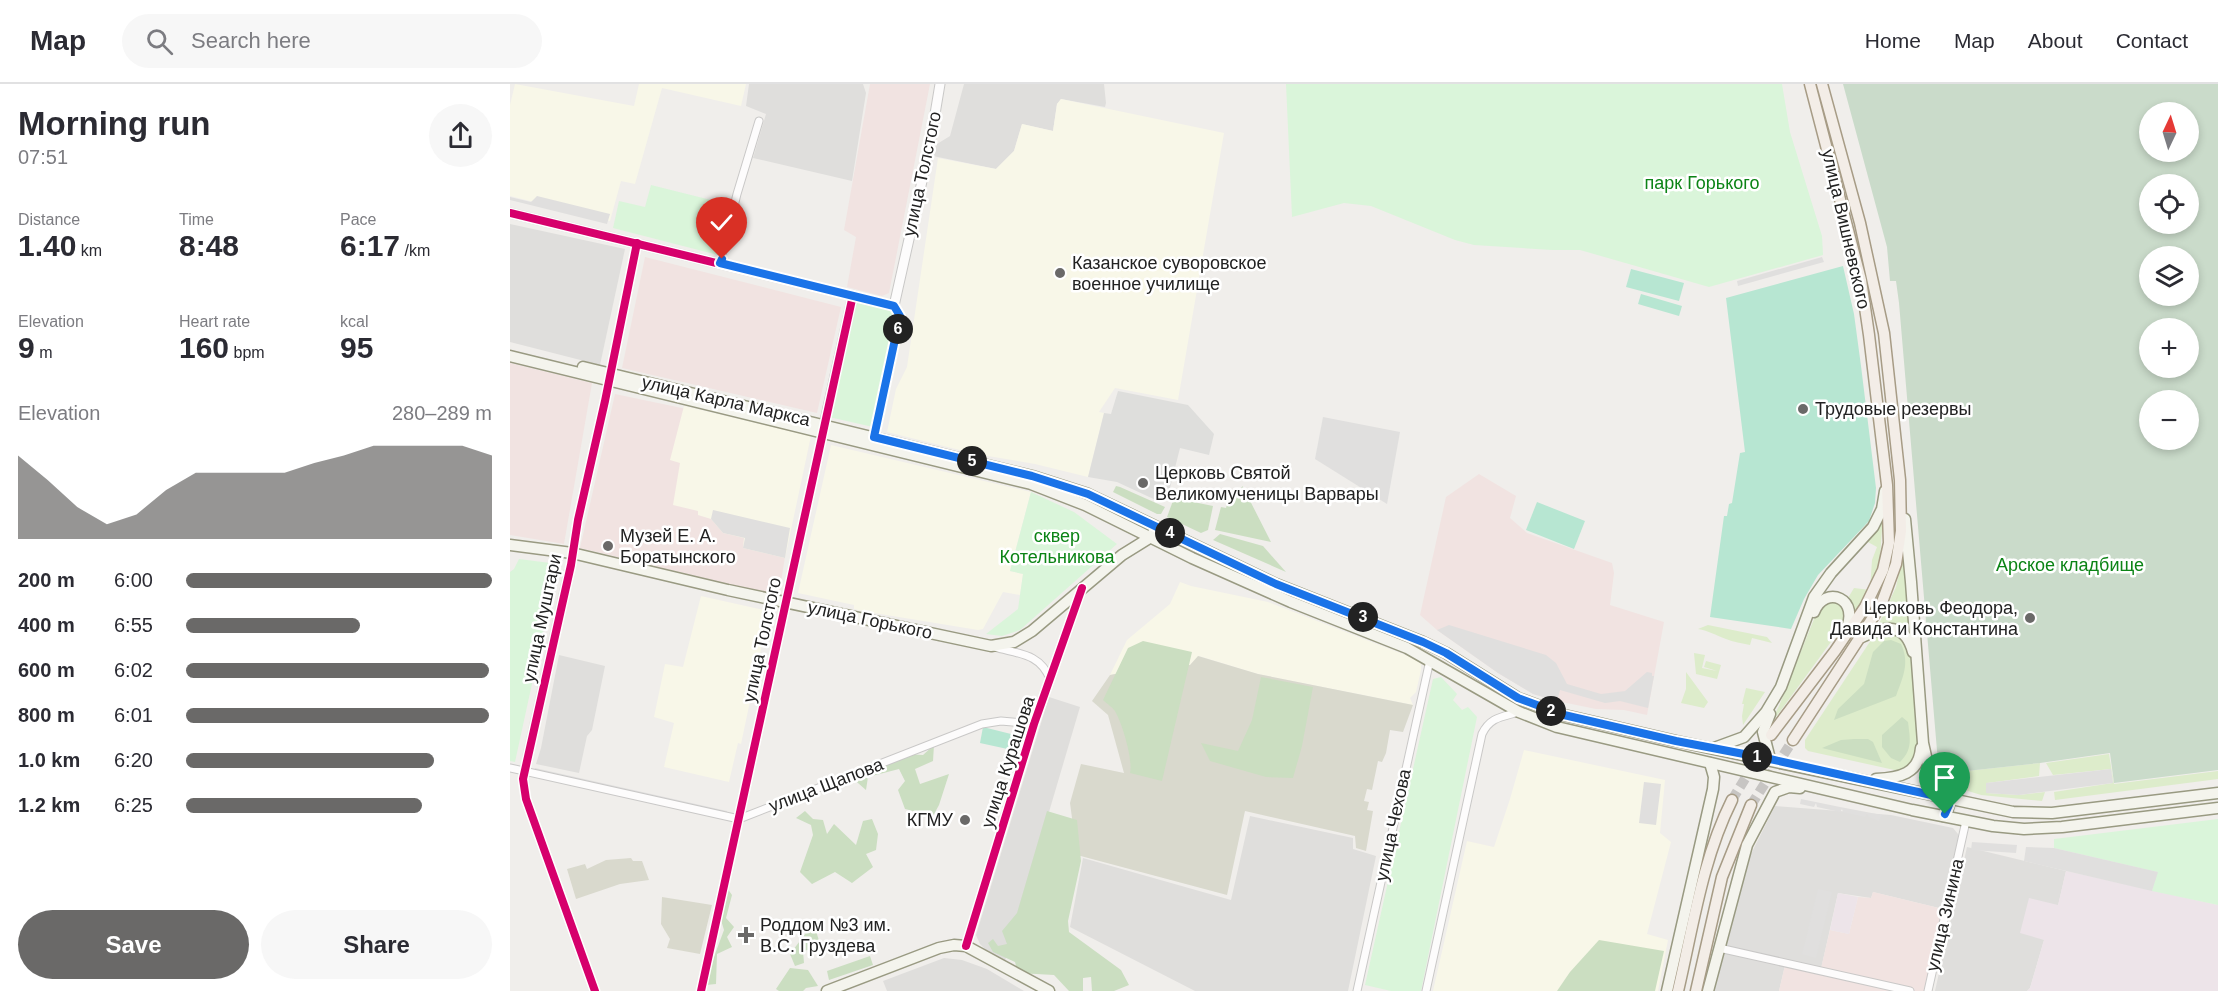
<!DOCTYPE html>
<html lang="en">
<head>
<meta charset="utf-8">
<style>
	:root { --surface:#fff; --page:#f7f7f7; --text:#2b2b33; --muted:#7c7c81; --line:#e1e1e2; --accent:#6a6968 }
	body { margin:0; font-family:Helvetica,sans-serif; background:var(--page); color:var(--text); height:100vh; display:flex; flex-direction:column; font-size:22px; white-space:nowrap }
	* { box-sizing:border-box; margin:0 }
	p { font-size:20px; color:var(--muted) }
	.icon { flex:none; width:33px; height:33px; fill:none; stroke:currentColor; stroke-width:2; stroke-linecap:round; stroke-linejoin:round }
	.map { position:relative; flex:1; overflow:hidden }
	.drawer { display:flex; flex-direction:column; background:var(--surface); width:510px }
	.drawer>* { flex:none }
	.needle { width:39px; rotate:4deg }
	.controls { position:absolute; left:1629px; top:18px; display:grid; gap:12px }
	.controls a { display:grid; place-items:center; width:60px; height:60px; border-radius:50%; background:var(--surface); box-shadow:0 3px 9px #0003; font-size:30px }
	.pin { position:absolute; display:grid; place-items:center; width:51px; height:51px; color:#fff; margin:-62px -26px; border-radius:50% 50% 50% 0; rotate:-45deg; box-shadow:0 0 6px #0007 }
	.pin .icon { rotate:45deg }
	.km { position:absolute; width:30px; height:30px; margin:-15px; border-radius:50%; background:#222; color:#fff; font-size:16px; line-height:30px; text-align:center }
	.round { display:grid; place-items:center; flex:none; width:63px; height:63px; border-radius:32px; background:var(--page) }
	.headline { display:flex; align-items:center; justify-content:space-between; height:102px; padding:0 18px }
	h1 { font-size:33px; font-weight:700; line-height:45px }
	.metrics { display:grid; grid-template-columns:repeat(3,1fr); gap:9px; height:102px; padding:6px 18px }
	.metrics div { display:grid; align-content:center }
	.metrics b { font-size:30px; font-weight:700 }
	.metrics small { font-size:16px; font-weight:400 }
	.metrics p { font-size:16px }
	.chart { height:168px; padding:12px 18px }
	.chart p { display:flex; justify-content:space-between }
	.chart svg { width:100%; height:108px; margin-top:6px; fill:var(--accent); opacity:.7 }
	.action { display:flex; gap:12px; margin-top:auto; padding:12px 18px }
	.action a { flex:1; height:69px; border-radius:36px; background:var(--accent); color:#fff; font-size:24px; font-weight:700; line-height:69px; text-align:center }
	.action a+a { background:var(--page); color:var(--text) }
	ul { padding:0 18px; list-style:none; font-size:20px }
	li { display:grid; grid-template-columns:96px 72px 1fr; align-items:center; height:45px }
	li i { height:15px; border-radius:8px; background:var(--accent) }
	header { display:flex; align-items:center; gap:36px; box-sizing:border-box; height:84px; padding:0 30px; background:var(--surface); border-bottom:2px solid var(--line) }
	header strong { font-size:28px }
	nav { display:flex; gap:33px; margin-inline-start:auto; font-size:21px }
	.search { width:420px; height:54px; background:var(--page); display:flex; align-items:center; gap:15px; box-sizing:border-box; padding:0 21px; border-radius:33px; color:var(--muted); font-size:22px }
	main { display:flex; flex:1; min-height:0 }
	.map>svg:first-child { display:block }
	.residential { fill:#dfdedc }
	.commercial { fill:#f1e3e1 }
	.industrial { fill:#ede4e9 }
	.education { fill:#f8f7e8 }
	.religious { fill:#dededc }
	.construction { fill:#d9d9cd }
	.grass { fill:#ddeccb }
	.forest { fill:#cbdec1 }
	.cemetery { fill:#cadbca; fill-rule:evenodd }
	.park { fill:#daf5da }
	.pitch { fill:#b7e6d2 }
	.parking { fill:#e0dfde }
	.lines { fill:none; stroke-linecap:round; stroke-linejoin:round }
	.primary-tunnel { stroke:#c7c5c3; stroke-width:10; stroke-dasharray:10 5; stroke-linecap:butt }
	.minor-casing { stroke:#c9c8c7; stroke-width:9 }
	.tertiary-casing { stroke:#c9c8c7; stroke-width:11 }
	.secondary-casing { stroke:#999a82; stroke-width:13 }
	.primary-casing { stroke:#a79c86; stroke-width:13 }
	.minor { stroke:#fdfcfc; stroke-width:7 }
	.tertiary { stroke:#fdfcfc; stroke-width:9 }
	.secondary { stroke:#f4f4ed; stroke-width:10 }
	.primary { stroke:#f3ede7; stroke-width:10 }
	.cycleway-casing { stroke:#fff; stroke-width:11 }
	.cycleway { stroke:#d6006c; stroke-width:8 }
	.route-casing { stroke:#fff; stroke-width:12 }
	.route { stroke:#1a73e8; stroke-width:8 }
	.poi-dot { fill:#6a6968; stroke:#fff; stroke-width:2 }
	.labels { text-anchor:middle; stroke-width:5; stroke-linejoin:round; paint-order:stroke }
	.street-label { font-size:18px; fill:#222; stroke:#fff }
	.park-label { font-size:18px; fill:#0c8416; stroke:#fff }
	.poi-label { font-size:18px; fill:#222; stroke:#fff; text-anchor:start }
</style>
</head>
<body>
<header>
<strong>Map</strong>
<div class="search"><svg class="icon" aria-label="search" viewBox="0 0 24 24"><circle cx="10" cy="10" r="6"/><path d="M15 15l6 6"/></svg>Search here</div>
<nav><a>Home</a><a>Map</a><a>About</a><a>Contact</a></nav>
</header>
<main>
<section class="drawer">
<div class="headline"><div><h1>Morning run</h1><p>07:51</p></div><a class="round"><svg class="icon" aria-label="share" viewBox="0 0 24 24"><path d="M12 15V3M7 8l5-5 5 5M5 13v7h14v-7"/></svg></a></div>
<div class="metrics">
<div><p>Distance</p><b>1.40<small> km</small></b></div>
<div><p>Time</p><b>8:48</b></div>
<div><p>Pace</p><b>6:17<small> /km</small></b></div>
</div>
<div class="metrics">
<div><p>Elevation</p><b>9<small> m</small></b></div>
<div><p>Heart rate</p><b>160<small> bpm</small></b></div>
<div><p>kcal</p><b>95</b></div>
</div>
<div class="chart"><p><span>Elevation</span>280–289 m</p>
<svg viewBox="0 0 160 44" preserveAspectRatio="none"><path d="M0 44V10L10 20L20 31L30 38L40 34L50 24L60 17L70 17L80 17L90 17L100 13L110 10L120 6L130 6L140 6L150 6L160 10V44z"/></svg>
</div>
<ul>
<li><b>200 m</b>6:00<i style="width:100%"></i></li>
<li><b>400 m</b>6:55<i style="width:57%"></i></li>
<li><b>600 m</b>6:02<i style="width:99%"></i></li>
<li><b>800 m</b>6:01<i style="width:99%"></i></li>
<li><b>1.0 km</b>6:20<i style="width:81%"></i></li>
<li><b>1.2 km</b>6:25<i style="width:77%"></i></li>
</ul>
<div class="action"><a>Save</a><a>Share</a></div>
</section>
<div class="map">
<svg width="1708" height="907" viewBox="0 0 1708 907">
	<rect width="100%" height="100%" fill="#f0eeeb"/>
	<g class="residential">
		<polygon points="239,0 353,0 356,9 342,97 243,74 256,30 236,22"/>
		<polygon points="454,0 594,0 596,19 595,23 551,15 547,20 543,47 512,40 504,67 486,85 423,72 427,60 440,52"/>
		<polygon points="0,140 115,165 90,281 0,258"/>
		<polygon points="49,571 95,582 82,646 77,652 69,689 26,680 31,664"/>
		<polygon points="539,613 570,623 495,877 479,869 470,860 466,851"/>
		<polygon points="1265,722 1381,731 1443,744 1448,750 1448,759 1433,825 1363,808 1361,814 1328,809 1311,885 1276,877 1269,907 1202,907 1235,782"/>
		<polygon points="740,732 843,754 843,765 866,772 838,907 685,907 560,843 573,774 721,816"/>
		<polygon points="1457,763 1556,787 1548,822 1519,815 1534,856 1520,904 1517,907 1425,907"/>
		<polygon points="434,874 452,876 477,885 514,907 377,907 373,897"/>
	</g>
	<g class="commercial">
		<polygon points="360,0 420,0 379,209 372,212 337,203 346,153 334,146"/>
		<polygon points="135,173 331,223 307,329 112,284"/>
		<polygon points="0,279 82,299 54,460 0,451"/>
		<polygon points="105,310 301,351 277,459 269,512 70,464"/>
		<polygon points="969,390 1006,412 1000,434 1017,449 1102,479 1104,489 1100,521 1154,538 1137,631 1114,626 1086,625 1047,617 1023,610 988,589 927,546 910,531 936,413"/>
		<polygon points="1363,808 1433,825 1414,907 1269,907 1276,877 1311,884 1320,846 1339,850 1348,813 1361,814"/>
	</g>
	<g class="industrial">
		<polygon points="1556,787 1708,821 1708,907 1517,907 1520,904 1534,856 1510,849 1519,814 1548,821"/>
		<polygon points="1328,809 1348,813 1339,850 1320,846"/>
	</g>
	<g class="education">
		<polygon points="5,0 124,22 129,0 236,0 231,22 152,4 125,100 111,97 100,137 0,112 0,21"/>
		<polygon points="551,15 714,49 668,316 605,304 589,328 594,329 578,393 525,380 466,370 377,348 386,305 397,283 428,74 486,85 504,67 512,40 543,47 547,20"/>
		<polygon points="174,322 301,352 275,474 233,464 234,454 213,449 201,435 188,431 188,427 163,421 170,379 160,376"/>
		<polygon points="321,361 521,408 500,487 513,490 510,511 493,508 473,545 468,546 352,527 344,525 344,521 288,509"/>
		<polygon points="670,498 681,502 758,518 903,574 911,580 911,586 906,608 900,614 903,621 748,590 689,572 680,581 650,581 600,591 617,556 660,520"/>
		<polygon points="191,512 259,527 231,660 228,659 219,698 154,683 164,639 144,633 155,580 173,583"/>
		<polygon points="1014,666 1155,696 1150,749 1161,758 1137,850 1158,856 1148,907 923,907 957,757 984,763 1000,715"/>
	</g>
	<polygon class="religious" points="608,307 678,321 704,350 699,371 670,364 658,412 654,410 650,418 607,398 578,393 594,329 601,330"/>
	<g class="construction">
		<polygon points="688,572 748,590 903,621 893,648 880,646 876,669 872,678 868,677 862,706 857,705 854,717 859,718 857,726 863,727 856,767 846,764 845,752 735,727 717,811 567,771 560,719 571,680 614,689 598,631 582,617 600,591 650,581 680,581"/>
		<polygon points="121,774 123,777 132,777 139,796 110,800 66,815 57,785 75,780 77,785 96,776"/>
		<polygon points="152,813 202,821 190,870 157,864 160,855 151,840"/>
	</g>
	<g class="grass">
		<polygon points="1373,431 1370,474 1361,505 1345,530 1341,520 1331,510 1338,514 1344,504 1360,506 1362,476 1367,463 1356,457"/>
		<polygon points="1395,470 1402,557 1368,542 1386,503 1393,471"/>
		<polygon points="1317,517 1332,520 1337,536 1255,648 1269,622 1308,525"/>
		<path d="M 1198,541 L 1257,553 L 1262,559 L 1242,554 L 1240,561 C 1232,559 1223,558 1216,555 C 1205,551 1199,547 1188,545 Z"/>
		<polygon points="1388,549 1401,565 1408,658 1404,679 1389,687 1298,667 1295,664 1295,656 1363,553 1366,550"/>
		<polygon points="1184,569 1195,571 1192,584 1207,587 1194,583 1196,577 1211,581 1207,595 1186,590"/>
		<polygon points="1176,588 1198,618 1194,624 1171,619 1176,605"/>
		<polygon points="1236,604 1255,608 1233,641 1232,632 1234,620 1232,620"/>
		<polygon points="1599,670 1604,700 1708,687 1708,695 1545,716 1544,708 1603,699 1601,685 1543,691 1536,679"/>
		<polygon points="1530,679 1529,692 1477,699 1476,709 1509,711 1535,708 1532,717 1471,711 1439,701 1429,690"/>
	</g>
	<g class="forest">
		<polygon points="606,402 610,403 655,423 651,430 647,430 603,408"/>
		<polygon points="733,402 733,403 761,458 705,446 711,423 716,424 718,417"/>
		<polygon points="664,414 703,422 698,446 691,449 657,433"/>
		<polygon points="710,450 753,462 776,488 703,456"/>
		<path d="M 1381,556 L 1391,560 C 1400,579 1393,593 1386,612 L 1324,636 L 1328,625 L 1354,600 L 1363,568 L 1374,557 Z"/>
		<path d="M 633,557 L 682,568 L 652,697 L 620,689 C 623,676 613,642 606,629 C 604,624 597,620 593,616 L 618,564 Z"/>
		<polygon points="751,593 803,603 792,662 783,694 756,693 700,677 691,659 728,667 742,636"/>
		<path d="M 1392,633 L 1398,638 C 1400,655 1403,665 1390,678 L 1381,674 L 1372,663 L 1372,651 Z"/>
		<polygon points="1344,655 1358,655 1363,658 1372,679 1312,664 1331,656"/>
		<polygon points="424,661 423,677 405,685 410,700 439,690 429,721 423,732 395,725 388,706 395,697 389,685 358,693 356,706 341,693 395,670 413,671"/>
		<polygon points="295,727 303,735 313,736 317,750 324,740 346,761 353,737 362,735 368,750 366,766 356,770 363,783 342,799 325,788 302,800 290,788 303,751 301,741 286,734"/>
		<polygon points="537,727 567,736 571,777 558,837 559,848 611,886 619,901 604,907 582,907 581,893 573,894 573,907 559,907 544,891 508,889 505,878 483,868 478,859 483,855 488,862 497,860 492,847 507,829"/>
		<polygon points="217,804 222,811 216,834 224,843 217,853 222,863 207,870 206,900 196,901 198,889 214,846 210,833"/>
		<polygon points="299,845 306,847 311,863 293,867 294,879 285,882 280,870"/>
		<polygon points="1089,856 1154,867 1145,907 1047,907 1060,888"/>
		<polygon points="360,872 363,881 319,896 317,887"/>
		<polygon points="280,884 298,886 308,902 296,904 293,907 269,907 266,905"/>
	</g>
	<path class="cemetery" d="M 1333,0 L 1708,0 L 1708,686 L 1604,699 L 1600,669 L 1530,679 L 1429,690 L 1389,219 L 1386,197 L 1380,197 L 1377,163 ZM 1640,28 L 1678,28 L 1678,68 L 1640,68 ZM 1640,100 L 1678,100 L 1678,140 L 1640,140 ZM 1640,172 L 1678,172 L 1678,212 L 1640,212 ZM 1640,244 L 1678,244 L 1678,284 L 1640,284 ZM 1640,316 L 1678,316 L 1678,356 L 1640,356 Z"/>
	<g class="park">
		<polygon points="776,0 1272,0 1280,48 1312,152 1313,171 1199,203 1070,166 1042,166 964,161 945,156 861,122 834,119 782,133"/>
		<polygon points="141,101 221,121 208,171 103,144 109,117 135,123"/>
		<polygon points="347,218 381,226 386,231 363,343 319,333 343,221"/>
		<polygon points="521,408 564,428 607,460 510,546 492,552 476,550 508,525 513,490 500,487"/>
		<polygon points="9,475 48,480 5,678 0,677 0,488 4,485"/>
		<polygon points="931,593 947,610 943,616 952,626 958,623 967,633 911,907 881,907 855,901 923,595"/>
		<polygon points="1708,735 1708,821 1642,807 1647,788 1544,764 1544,755"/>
	</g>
	<g class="pitch">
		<polygon points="1333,182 1344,230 1351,282 1366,404 1365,419 1359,437 1308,491 1294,515 1281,545 1200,533 1214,432 1217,432 1219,420 1222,419 1230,369 1235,368 1216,214"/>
		<polygon points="1121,185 1174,199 1169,217 1116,203"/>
		<polygon points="1131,210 1172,222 1169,232 1128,220"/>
		<polygon points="1027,418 1075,437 1064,465 1016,446"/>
		<polygon points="473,643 505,651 502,666 470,659"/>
	</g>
	<g class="parking">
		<polygon points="27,112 100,130 97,140 0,116 0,113 21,118"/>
		<polygon points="1312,173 1314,178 1228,202 1227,197"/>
		<polygon points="813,333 890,348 877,420 805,375"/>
		<polygon points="203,426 280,444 275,474 233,464 235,454 213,449 201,435"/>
		<polygon points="60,484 64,486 21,676 16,676 12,673 54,485"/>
		<polygon points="939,541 1036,571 1046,579 1057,600 1091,610 1115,607 1137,588 1142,589 1142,592 1144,592 1138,624 1110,617 1095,619 1050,606 1047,617 1023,610 988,589 927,546"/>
		<polygon points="25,684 217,727 217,732 23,688"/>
		<polygon points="1601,685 1603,699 1509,711 1476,709 1476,699"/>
		<polygon points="1134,698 1151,700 1146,741 1129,739"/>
		<polygon points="1291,715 1330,723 1372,731 1369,737 1359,733 1357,729 1355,733 1333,728 1332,725 1330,728 1307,723 1306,719 1304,723 1290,720"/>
		<polygon points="1462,758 1507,761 1506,769 1461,766"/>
		<polygon points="1516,763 1544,764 1648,788 1642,807 1514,777"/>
		<polygon points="1308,805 1322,808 1306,874 1292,870"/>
	</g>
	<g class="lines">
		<g class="primary-tunnel">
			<polyline points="1222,716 1260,654"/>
			<polyline points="1241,721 1283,656"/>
		</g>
		<g class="minor-casing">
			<g id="minor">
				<polyline points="210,179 227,110 249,37"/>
				<path d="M 484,563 C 508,570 530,569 540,595"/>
				<polyline points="0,684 229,735 472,640 491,637 524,640"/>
				<polyline points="456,862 524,640 572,506"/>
				<polyline points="1209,864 1400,907"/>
				<polyline points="85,907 16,715 13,695 61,481 68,436 95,317 127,159"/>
				<polyline points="191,907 313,347"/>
				<polyline points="847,907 920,576"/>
				<path d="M 916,907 L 972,650 C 980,633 992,633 1009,628"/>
				<polyline points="1418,907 1456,737"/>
			</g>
		</g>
		<g class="tertiary-casing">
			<g id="tertiary">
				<polyline points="0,129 384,222"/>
				<polyline points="314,341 343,211"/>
				<polyline points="364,353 390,232 384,222 419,66 430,0"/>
			</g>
		</g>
		<g class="secondary-casing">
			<g id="secondary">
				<polyline points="0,272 521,400 575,421 682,474 781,518 897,564 1009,628 1047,643 1402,726 1483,742 1514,745 1552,743 1708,724"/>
				<polyline points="73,283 522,392 578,410 766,500 913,558 936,569 1008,614 1054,631 1166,657 1503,728 1542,729 1708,709"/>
				<polyline points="1395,435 1401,498 1413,659 1420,690 1439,721 1437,728 1433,732"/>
				<polyline points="0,461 62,469 218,506 481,562 504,558 522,547 612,471 641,453 643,449"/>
				<path d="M 1304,528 C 1315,500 1352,514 1335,548"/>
				<path d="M 1352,553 C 1375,542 1395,538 1403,568"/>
				<polyline points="1204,664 1234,653 1256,628 1271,603 1304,513 1321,489 1363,443 1372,425 1375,407"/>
				<polyline points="1260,675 1253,648 1260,630"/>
				<path d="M 1366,695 C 1389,694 1409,690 1411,664"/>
				<polyline points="317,907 429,864 444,861 456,862 539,907"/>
				<polyline points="1157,907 1203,705 1204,693 1200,679"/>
				<polyline points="1198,907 1237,761 1265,708 1279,703 1290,704"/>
			</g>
		</g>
		<g class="primary-casing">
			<g id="primary">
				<polyline points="1261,651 1325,567 1355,523 1373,486 1379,459 1377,401 1359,251 1351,196 1300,0"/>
				<polyline points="1283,656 1371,521 1386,480 1391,447 1390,396 1374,249 1350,139 1312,0"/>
				<path d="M 1168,907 C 1183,843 1192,776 1222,716"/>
				<polyline points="1186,907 1212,793 1241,721"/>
			</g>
		</g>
		<use href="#minor" class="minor"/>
		<use href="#tertiary" class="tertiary"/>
		<use href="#secondary" class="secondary"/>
		<use href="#primary" class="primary"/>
		<g class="cycleway-casing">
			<g id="cycleway">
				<polyline points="0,129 384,222"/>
				<polyline points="456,862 524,640 572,504"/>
				<polyline points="85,907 16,715 13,695 61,481 68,436 95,317 127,159"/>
				<polyline points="191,907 343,211"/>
			</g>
		</g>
		<use href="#cycleway" class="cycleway"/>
	</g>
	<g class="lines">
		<g class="route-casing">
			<polyline id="route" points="212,175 210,179 384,222 390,232 364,353 522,392 578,410 766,500 913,558 936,569 1008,614 1054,631 1166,657 1260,675 1435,714 1439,721 1435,730"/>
		</g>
		<use href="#route" class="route"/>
	</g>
	<g class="poi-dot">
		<circle cx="550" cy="189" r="6"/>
		<circle cx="1293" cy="325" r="6"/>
		<circle cx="633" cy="399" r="6"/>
		<circle cx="98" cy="462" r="6"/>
		<circle cx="1520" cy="534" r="6"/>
		<circle cx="455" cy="736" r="6"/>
		<path d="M233 842h6v6h6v6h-6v6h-6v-6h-6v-6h6z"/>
	</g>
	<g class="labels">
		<g class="street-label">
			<text transform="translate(412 90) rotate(-78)" y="6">улица Толстого</text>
			<text transform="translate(1336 145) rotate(77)" y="6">улица Вишневского</text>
			<text transform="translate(216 317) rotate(13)" y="6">улица Карла Маркса</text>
			<text transform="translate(32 534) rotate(-78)" y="6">улица Муштари</text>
			<text transform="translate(360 536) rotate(12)" y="6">улица Горького</text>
			<text transform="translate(252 556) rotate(-78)" y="6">улица Толстого</text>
			<text transform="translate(498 678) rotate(-72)" y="6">улица Курашова</text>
			<text transform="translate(316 701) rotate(-21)" y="6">улица Щапова</text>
			<text transform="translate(883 741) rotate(-78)" y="6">улица Чехова</text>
			<text transform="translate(1435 831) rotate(-77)" y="6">улица Зинина</text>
		</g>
		<g class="park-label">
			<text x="1192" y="105">парк Горького</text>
			<text x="547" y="458">сквер<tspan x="547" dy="21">Котельникова</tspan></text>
			<text x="1560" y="487">Арское кладбище</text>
		</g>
		<g class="poi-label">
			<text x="562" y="185">Казанское суворовское<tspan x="562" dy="21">военное училище</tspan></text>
			<text x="1305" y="331">Трудовые резервы</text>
			<text x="645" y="395">Церковь Святой<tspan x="645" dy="21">Великомученицы Варвары</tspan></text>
			<text x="110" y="458">Музей Е. А.<tspan x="110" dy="21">Боратынского</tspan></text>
			<text x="1508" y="530" text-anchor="end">Церковь Феодора,<tspan x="1508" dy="21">Давида и Константина</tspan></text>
			<text x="443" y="742" text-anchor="end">КГМУ</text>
			<text x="250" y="847">Роддом №3 им.<tspan x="250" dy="21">В.С. Груздева</tspan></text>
		</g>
	</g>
</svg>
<div class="controls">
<a><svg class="needle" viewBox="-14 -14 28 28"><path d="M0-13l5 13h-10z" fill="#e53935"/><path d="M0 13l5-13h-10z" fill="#7c7c81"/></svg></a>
<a><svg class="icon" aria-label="locate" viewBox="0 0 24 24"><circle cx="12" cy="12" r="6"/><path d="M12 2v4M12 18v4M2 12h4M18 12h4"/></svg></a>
<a><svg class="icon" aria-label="layers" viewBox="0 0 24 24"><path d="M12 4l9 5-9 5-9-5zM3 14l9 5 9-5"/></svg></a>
<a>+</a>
<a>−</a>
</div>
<div class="pin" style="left:1435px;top:730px;background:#1e9e55"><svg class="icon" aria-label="arrive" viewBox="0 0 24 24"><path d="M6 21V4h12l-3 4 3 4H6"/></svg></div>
<div class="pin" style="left:212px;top:175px;background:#d93025"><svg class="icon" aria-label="check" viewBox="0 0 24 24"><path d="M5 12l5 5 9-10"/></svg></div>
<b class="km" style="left:1247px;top:673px">1</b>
<b class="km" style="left:1041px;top:627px">2</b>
<b class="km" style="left:853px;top:533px">3</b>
<b class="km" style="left:660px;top:449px">4</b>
<b class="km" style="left:462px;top:377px">5</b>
<b class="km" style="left:388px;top:245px">6</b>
</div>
</main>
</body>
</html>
